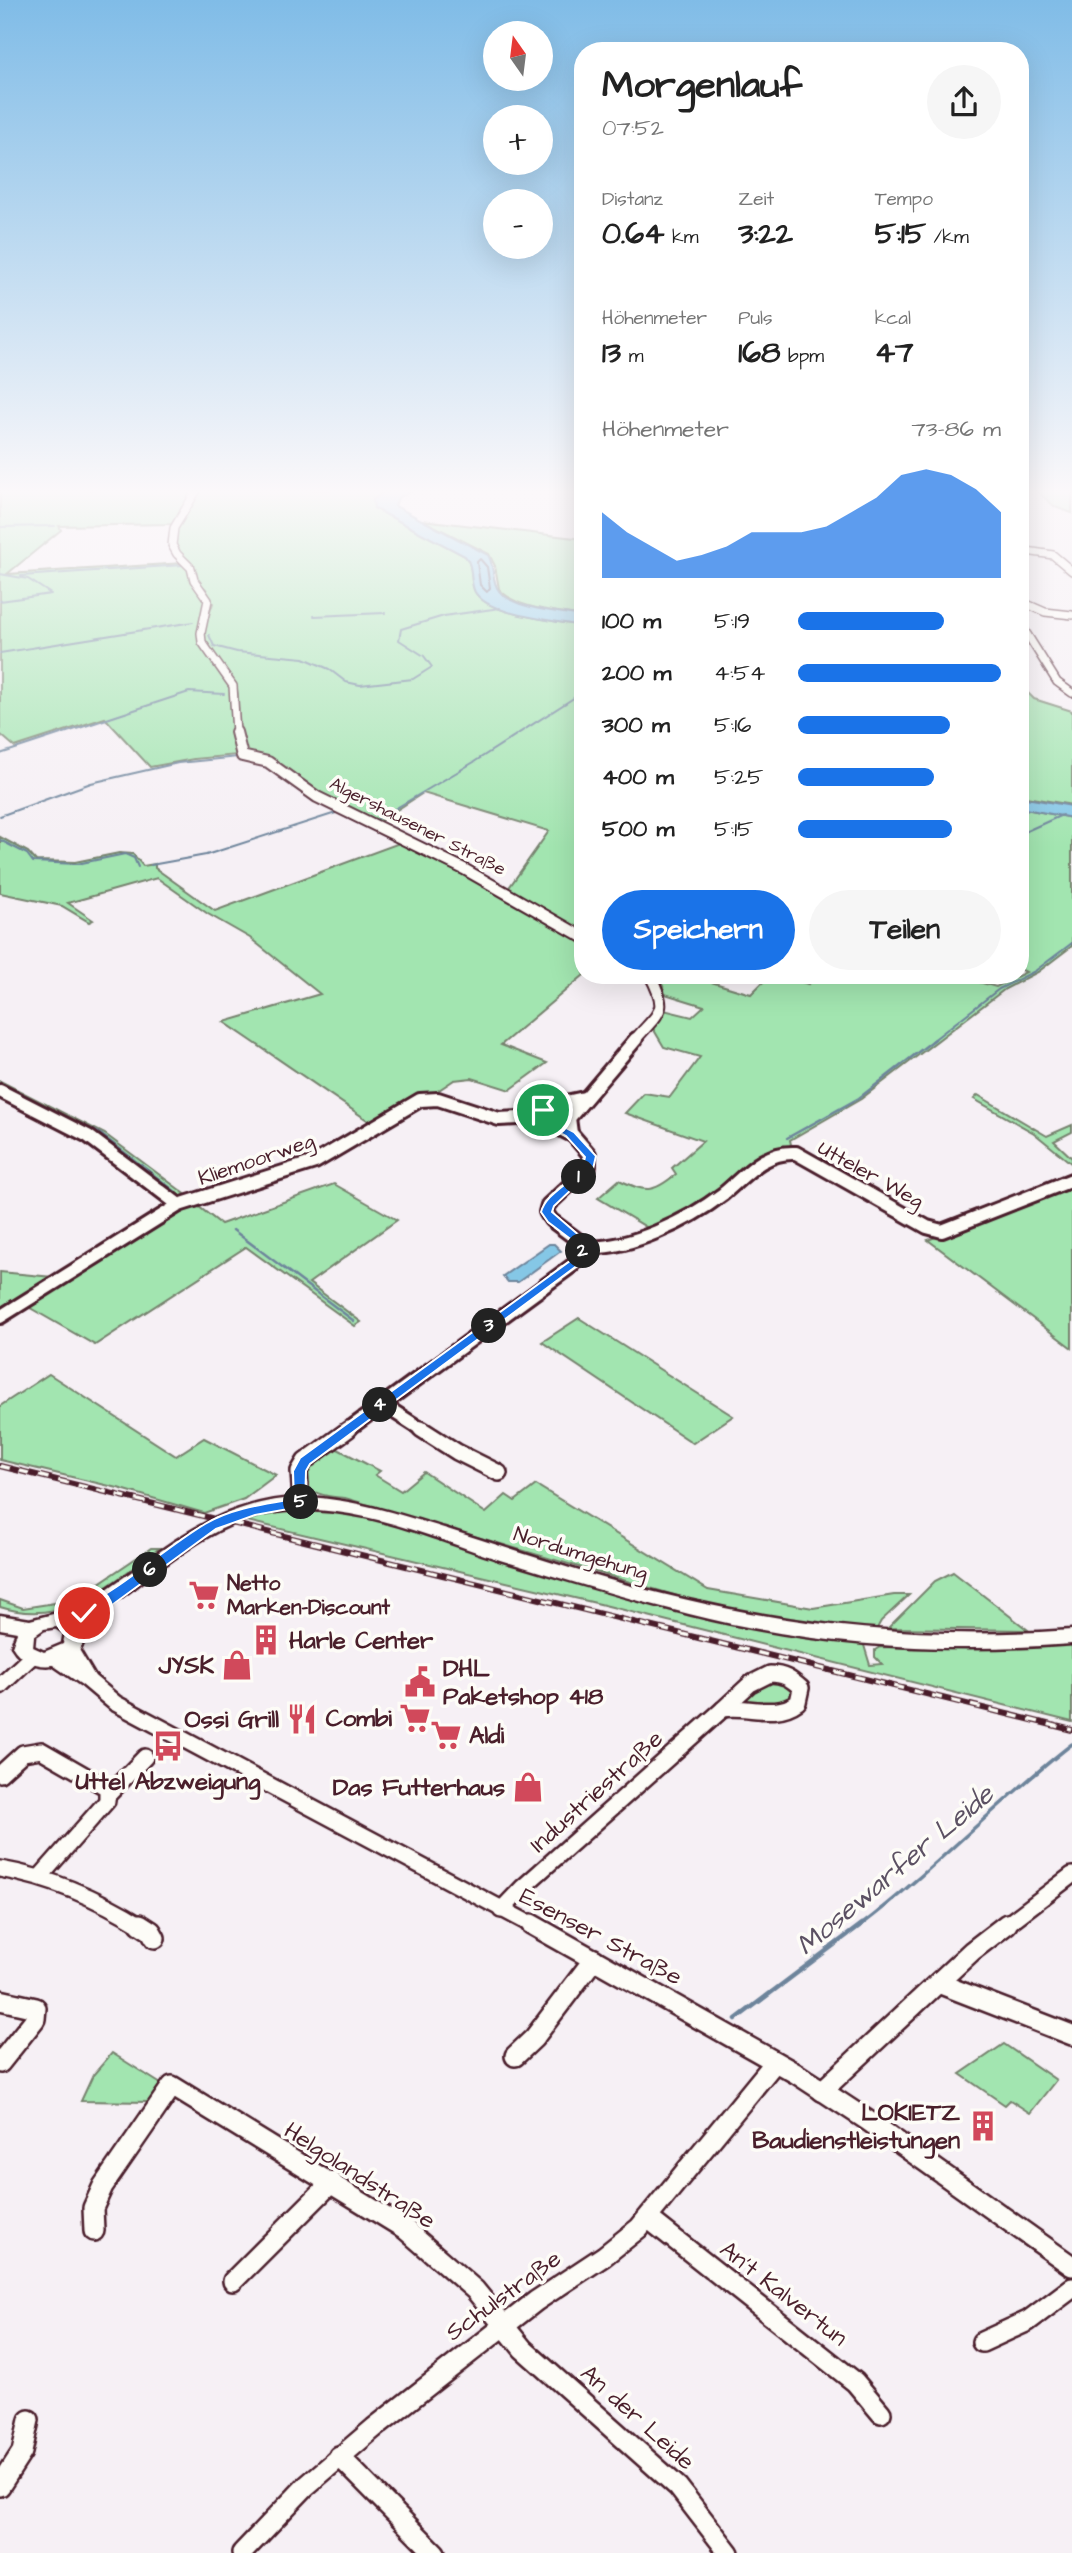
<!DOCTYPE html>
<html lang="de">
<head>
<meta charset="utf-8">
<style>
	:root { --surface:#fff; --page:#f6f6f6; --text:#222; --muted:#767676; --accent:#1a73e8 }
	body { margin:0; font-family:"Architects Daughter",sans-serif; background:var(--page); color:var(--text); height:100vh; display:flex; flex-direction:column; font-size:26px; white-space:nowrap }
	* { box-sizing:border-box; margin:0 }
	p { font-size:23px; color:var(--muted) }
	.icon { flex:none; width:38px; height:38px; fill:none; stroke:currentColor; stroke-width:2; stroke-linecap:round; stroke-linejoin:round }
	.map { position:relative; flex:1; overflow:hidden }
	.side { position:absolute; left:574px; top:42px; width:455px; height:942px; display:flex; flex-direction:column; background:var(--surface); border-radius:28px; box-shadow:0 7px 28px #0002 }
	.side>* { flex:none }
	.needle { width:46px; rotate:346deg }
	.buttons { position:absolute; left:483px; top:21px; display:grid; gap:14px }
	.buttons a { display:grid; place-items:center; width:70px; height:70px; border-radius:50%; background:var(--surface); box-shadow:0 7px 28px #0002; font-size:35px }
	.pin { position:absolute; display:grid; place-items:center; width:60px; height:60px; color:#fff; margin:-30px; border:4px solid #fff; border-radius:50%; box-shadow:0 2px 7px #0007 }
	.km { position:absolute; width:35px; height:35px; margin:-18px; border-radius:50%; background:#222; color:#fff; font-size:19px; line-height:35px; text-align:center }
	.round { display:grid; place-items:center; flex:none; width:74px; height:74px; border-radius:37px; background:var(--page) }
	.head { display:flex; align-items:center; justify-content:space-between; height:119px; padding:0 28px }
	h1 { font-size:38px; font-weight:700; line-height:52px }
	.metrics { display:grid; grid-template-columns:repeat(3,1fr); gap:10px; height:119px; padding:7px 28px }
	.metrics div { display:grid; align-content:center }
	.metrics b { font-size:30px; font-weight:700 }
	.metrics small { font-size:19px; font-weight:400 }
	.metrics p { font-size:19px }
	.chart { height:196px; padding:14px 28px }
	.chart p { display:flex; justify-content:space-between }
	.chart svg { width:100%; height:126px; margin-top:7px; fill:var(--accent); opacity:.7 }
	.action { display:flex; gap:14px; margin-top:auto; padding:14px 28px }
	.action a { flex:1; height:80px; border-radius:42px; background:var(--accent); color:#fff; font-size:28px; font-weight:700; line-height:80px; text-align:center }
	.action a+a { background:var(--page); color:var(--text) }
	ul { padding:0 28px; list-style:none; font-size:23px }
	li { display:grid; grid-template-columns:112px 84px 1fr; align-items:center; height:52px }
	li i { height:18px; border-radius:9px; background:var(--accent) }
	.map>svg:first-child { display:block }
	.green { fill:#a2e5b0; stroke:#76826e; stroke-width:2 }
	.water { fill:#85c7e6; stroke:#6d849b; stroke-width:2 }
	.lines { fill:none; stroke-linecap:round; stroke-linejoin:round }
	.shore { stroke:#626276; stroke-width:2 }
	.stream-far3 { stroke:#6d849b; stroke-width:2 }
	.stream-far2 { stroke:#6d849b; stroke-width:2.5 }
	.stream-far1 { stroke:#6d849b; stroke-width:3.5 }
	.stream { stroke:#6d849b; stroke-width:4.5 }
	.minor-far4-casing { stroke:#4a1f2b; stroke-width:10 }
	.minor-far3-casing { stroke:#4a1f2b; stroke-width:14 }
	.minor-far2-casing { stroke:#4a1f2b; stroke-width:18 }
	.minor-far1-casing { stroke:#4a1f2b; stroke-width:20 }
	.minor-casing { stroke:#4a1f2b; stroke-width:24 }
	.major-casing { stroke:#4a1f2b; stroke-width:5 }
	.minor-far4 { stroke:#fdfcf7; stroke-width:7 }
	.minor-far3 { stroke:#fdfcf7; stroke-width:10 }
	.minor-far2 { stroke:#fdfcf7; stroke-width:12 }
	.minor-far1 { stroke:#fdfcf7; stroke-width:15 }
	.minor { stroke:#fdfcf7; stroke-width:19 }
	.major { fill:#fdfcf7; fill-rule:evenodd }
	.rail-casing { stroke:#4a1f2b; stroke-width:6 }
	.rail { stroke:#fdfcf7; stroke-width:3.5; stroke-dasharray:10; stroke-linecap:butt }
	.route { fill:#1a73e8; stroke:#fff; stroke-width:2 }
	.labels { text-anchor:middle; stroke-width:7; stroke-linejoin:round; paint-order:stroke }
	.far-street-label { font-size:18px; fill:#4a1f2b; stroke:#fdfcf7 }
	.street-label { font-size:21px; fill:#4a1f2b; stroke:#fdfcf7 }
	.poi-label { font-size:21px; font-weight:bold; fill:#4a1f2b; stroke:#fdfcf7; text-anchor:start }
	.near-poi-label { font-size:24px; font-weight:bold; fill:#4a1f2b; stroke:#fdfcf7; text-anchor:end }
	.near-street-label { font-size:24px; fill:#4a1f2b; stroke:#fdfcf7 }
	.near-water-label { font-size:28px; font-style:italic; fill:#5c5163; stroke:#fdfcf7 }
</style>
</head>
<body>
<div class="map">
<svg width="1072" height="2553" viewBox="0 0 1072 2553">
	<rect width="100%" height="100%" fill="#f6f0f5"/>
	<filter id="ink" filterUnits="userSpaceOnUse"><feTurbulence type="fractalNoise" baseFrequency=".0143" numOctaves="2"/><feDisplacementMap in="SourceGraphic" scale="14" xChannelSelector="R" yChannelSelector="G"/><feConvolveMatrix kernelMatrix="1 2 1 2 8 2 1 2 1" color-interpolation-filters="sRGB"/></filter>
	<g filter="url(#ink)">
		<g class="green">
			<polygon points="0,490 193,490 172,524 59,526 61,530 7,574 184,563 188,568 190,581 202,595 206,603 199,632 231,690 234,745 238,755 194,759 150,767 105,718 15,747 0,734"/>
			<path d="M 200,490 L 386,490 L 382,492 L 374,508 L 465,556 C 474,566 469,581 475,592 C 490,617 556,619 583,627 L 583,933 L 508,889 L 549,831 L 423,793 L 372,826 L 247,753 C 231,735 242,711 237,690 C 232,670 209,654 205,640 C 202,629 210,614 213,603 L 206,589 L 195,580 L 194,567 L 178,550 L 175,540 L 177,530 Z"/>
			<polygon points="1036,490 1072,490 1072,513 1055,507"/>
			<path d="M 422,520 L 583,539 L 583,616 C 557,611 517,610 499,589 L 495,566 L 489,554 Z"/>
			<polygon points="1020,685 1034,699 1072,711 1072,805 1020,796"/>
			<path d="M 1020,808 L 1072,818 L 1072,946 L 1038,972 L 1005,989 L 861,1099 L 790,1140 L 792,1149 L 713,1199 L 648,1228 L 598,1198 L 619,1180 C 646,1192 652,1194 676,1174 L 672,1168 L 703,1141 L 625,1113 L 644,1093 L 670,1097 L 700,1057 L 664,1047 L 651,1025 L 664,1010 L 692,1017 L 704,1006 L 665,994 L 663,986 L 654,975 L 688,975 L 751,994 L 770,975 L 780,975 L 808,984 L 817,975 L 955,975 L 996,987 L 1026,972 L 1020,969 Z"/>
			<polygon points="0,837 28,852 36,861 75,862 119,853 133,854 143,866 155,864 155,868 215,911 402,842 463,869 583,940 584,975 501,1045 547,1063 510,1090 472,1078 454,1080 430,1096 376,1126 224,1022 320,994 250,938 208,914 157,878 68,903 93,920 89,922 62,906 0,893"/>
			<polygon points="0,1081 105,1134 192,1199 173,1195 0,1086"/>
			<polygon points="978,1095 1047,1136 1072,1125 1072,1132 1054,1141 1072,1158 1072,1164 1034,1133 974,1099"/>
			<polygon points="1072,1183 1072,1348 928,1240"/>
			<polygon points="334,1184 397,1220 309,1283 361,1322 355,1326 246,1247 95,1345 25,1305 75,1272 194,1203 221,1224"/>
			<polygon points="0,1272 53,1277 0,1312"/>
			<polygon points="579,1318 733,1416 693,1443 542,1342"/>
			<polygon points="49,1374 176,1456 204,1438 276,1475 244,1499 204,1513 118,1488 0,1460 0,1406"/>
			<path d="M 334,1447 L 380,1471 L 375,1475 L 401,1491 L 424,1472 L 486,1513 L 506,1495 L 515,1501 L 536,1485 L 708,1590 L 813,1608 L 894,1595 L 909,1595 L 881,1621 L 875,1632 L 759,1617 L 708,1605 L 345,1498 C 294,1495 294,1473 334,1447 Z"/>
			<polygon points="291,1509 350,1512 593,1585 863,1642 870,1665 882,1664 875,1657 875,1650 880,1647 1004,1649 1072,1642 1072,1722 600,1604 243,1520"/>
			<path d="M 151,1548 L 160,1548 C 109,1584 67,1628 0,1607 L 0,1600 L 23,1608 L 74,1600 Z"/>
			<polygon points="953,1572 1028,1630 888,1628 935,1581"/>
			<path d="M 772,1680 L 791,1686 L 795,1695 C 781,1708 764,1705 747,1700 L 746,1695 Z"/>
			<polygon points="1004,2044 1056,2080 1030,2113 1010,2100 1005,2105 960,2074"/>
			<polygon points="112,2053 161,2084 150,2102 81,2101 93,2075"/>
		</g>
		<g class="water">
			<path d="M 386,490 L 414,490 L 398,498 L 395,506 L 488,555 C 495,566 491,581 499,591 C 513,609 561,612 583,616 L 583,627 C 556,619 490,617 475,592 C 469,581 474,566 465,556 L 374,508 L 373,500 Z"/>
			<polygon points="1020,797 1072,806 1072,818 1020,808"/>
			<polygon points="549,1244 554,1244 561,1251 518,1282 508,1282 503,1276"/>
		</g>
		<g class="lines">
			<polygon class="shore" points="480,559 487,567 490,588 487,592 480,585 477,562"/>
			<g class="stream-far3">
				<polyline points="0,527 55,526"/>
				<polyline points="0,574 28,579 51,594 0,601"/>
				<polyline points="21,576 183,565"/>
				<polyline points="314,616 385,613"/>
				<polyline points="209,635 214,646 237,652 304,658 329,669 346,682 360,685 413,679 432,667 424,656 399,640 401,629 444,616 500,608"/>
				<polyline points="0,653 193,622"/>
				<polyline points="0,754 189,692 224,694"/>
				<polyline points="0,816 91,783 178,763 238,757"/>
				<polyline points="376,820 474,762 583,692"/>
				<polyline points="1020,834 1062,815"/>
				<polyline points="0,840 27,854 33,862 77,864 125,854 134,858 138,867"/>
				<polyline points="151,865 206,855 339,812"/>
				<polyline points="932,1041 999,989 1035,971 1072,943"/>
			</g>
			<g class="stream-far2">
				<polyline points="14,1091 99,1133 176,1192"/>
				<polyline points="787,1138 859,1098 935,1039"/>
				<polyline points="233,1230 354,1321"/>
			</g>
			<path class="stream-far1" d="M 860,1926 C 934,1870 998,1801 1072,1744"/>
			<polyline class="stream" points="736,2019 862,1924"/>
			<g class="minor-far4-casing">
				<g id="minor-far4">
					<polyline points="197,490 174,528 172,545 177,554 191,568 194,580 208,600 201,633 202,642 233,686 236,733"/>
					<polyline points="1020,550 1053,555 1072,571"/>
					<polyline points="1020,601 1045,612 1072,615"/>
					<polyline points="1020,623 1057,682 1072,693"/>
				</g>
			</g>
			<g class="minor-far3-casing">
				<g id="minor-far3">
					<polyline points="236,732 242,756 268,762 317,797 464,869 583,937"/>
					<path d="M 634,1041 C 659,1011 670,1013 650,975"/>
				</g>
			</g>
			<g class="minor-far2-casing">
				<g id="minor-far2">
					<polyline points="0,1091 88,1136 179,1205"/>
					<polyline points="537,1117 552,1105 584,1098"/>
					<path d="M 584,1247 C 628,1251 689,1220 723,1194 C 746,1175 764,1151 796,1153 L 927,1227 L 942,1231 L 1072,1180"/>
					<polyline points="0,1317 179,1205 315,1162 420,1100 438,1099 499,1119 537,1117 570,1134"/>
					<polyline points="382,1404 424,1431"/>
					<polyline points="346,1431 573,1265 582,1255 582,1243 551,1220 546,1212 548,1205 589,1167 589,1154 571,1133 569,1118 636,1039"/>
				</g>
			</g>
			<g class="minor-far1-casing">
				<g id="minor-far1">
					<polyline points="421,1429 457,1452 499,1473"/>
					<polyline points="301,1502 299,1471 305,1461 349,1429"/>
					<polyline points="70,1649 89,1681 115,1703 534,1926"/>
					<polyline points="56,1658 88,1680"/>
					<path d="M 770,1674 C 784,1674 791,1679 801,1688 L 798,1702 C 775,1719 749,1705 723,1709 L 750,1684 Z"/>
					<polyline points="0,1686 31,1657"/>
					<polyline points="0,1774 23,1753 41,1750 107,1788 107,1801 40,1877"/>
					<polyline points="109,1794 145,1757"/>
					<path d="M 0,1869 C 52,1878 98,1898 143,1926"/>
					<polyline points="501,1910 523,1887 723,1709"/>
					<polyline points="1005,1926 1072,1875"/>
				</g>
			</g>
			<g class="minor-casing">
				<g id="minor">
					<polyline points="140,1924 151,1931 155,1938"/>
					<polyline points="531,1924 797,2074 867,2120 1072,2266"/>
					<polyline points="938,1983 1072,2035"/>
					<polyline points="0,2000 36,2008 35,2019 0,2063"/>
					<polyline points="515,2056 534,2038 594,1959"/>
					<polyline points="822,2091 972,1951 1007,1924"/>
					<polyline points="649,2219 855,2382 881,2413"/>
					<polyline points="94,2231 93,2208 103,2186 172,2086 405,2229 475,2290 523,2349 678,2487 729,2553"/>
					<polyline points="233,2281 332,2182"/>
					<polyline points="982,2342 1028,2321 1072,2288"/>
					<polyline points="339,2456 435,2553"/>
					<polyline points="0,2486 22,2452 29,2420"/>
					<polyline points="242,2553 305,2487 374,2428 536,2301 604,2256 639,2228 775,2062"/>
				</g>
			</g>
			<g class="major-casing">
				<path id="major" d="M 305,1497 C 354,1499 398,1514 444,1528 C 495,1544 545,1561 596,1576 C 757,1623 904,1642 1072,1630 L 1072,1644 C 943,1654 815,1646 689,1614 C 625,1598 563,1579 500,1560 C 426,1536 344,1497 264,1514 C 193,1529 142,1591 79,1623 C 102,1659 34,1685 12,1646 L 17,1632 L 0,1629 L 0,1615 L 30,1620 L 57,1613 L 63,1615 L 79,1607 C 161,1558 202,1502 305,1497 ZM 56,1627 L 65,1633 L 63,1644 L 44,1652 L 33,1647 L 34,1636 L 44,1629 Z"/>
			</g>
			<use href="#minor-far4" class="minor-far4"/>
			<use href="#minor-far3" class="minor-far3"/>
			<use href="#minor-far2" class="minor-far2"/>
			<use href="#minor-far1" class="minor-far1"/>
			<use href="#minor" class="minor"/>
			<use href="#major" class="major"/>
			<g class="rail-casing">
				<polyline id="rail" points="0,1466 1072,1730"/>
			</g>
			<use href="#rail" class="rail"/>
		</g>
	</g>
	<linearGradient id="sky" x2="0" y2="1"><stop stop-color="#80bce7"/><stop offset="0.58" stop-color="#fbf8fa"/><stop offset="1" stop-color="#fbf8fa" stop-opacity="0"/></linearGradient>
	<rect width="1072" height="848" fill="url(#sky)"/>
	<path class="route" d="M 539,1108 L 546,1108 L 548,1110 L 543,1116 L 574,1132 L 596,1156 L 593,1169 L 554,1206 L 552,1212 L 588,1243 L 589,1251 L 582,1262 L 310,1464 L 306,1471 L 305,1506 L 255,1515 L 216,1529 L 112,1605 L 89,1616 L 79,1616 L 79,1609 C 125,1586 162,1550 205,1524 C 231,1508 265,1504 294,1499 L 293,1471 L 300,1458 L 574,1258 L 578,1251 L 577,1244 L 548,1222 L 541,1212 C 547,1189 582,1181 585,1157 L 566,1136 L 534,1119 L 532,1117 Z"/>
	<defs>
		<g id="supermarket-bare" transform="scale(2.415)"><path d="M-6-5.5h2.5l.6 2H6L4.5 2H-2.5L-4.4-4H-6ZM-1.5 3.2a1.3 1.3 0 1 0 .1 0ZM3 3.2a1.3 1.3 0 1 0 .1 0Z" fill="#d1495b" stroke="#fdfcf7" stroke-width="2.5" paint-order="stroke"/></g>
		<g id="building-bare" transform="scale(2.415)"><path d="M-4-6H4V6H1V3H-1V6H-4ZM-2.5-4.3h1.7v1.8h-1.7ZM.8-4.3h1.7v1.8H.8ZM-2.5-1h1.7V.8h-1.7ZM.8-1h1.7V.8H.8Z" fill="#d1495b" stroke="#fdfcf7" stroke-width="2.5" paint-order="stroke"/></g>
		<g id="shop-bare" transform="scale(2.415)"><path d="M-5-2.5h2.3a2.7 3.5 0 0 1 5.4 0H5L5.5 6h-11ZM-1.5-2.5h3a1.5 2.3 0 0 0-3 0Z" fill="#d1495b" stroke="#fdfcf7" stroke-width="2.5" paint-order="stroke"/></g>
		<g id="civic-bare" transform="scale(2.415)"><path d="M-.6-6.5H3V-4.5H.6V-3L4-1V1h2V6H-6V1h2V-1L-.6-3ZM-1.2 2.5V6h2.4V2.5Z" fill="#d1495b" stroke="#fdfcf7" stroke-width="2.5" paint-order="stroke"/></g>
		<g id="restaurant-bare" transform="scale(2.415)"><path d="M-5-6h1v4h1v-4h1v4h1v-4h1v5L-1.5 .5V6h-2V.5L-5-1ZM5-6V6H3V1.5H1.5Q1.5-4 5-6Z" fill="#d1495b" stroke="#fdfcf7" stroke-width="2.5" paint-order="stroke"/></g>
		<g id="bus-bare" transform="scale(2.415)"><path d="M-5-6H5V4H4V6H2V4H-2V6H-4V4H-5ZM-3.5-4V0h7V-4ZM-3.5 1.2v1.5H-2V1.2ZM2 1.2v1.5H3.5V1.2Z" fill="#d1495b" stroke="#fdfcf7" stroke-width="2.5" paint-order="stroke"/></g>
	</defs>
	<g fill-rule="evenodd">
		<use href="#supermarket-bare" x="204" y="1595"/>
		<use href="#building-bare" x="266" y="1640"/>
		<use href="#shop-bare" x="237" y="1665"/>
		<use href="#civic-bare" x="420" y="1682"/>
		<use href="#supermarket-bare" x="415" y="1718"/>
		<use href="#restaurant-bare" x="302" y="1719"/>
		<use href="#supermarket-bare" x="446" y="1735"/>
		<use href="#bus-bare" x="168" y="1746"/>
		<use href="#shop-bare" x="528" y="1787"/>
		<use href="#building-bare" x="983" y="2126"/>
	</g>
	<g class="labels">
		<g class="far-street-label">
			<text transform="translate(418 826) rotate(27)" y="6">Algershausener Straße</text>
		</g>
		<g class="street-label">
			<text transform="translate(256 1159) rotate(-19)" y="7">Kliemoorweg</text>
			<text transform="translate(871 1174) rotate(29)" y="7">Utteler Weg</text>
			<text transform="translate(581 1553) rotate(17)" y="7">Nordumgehung</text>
		</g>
		<g class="poi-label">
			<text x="227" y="1590">Netto<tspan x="227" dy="24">Marken-Discount</tspan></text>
		</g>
		<g class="near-poi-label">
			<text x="289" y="1648" text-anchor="start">Harle Center</text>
			<text x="214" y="1673">JYSK</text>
			<text x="443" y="1676" text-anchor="start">DHL<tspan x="443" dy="28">Paketshop 418</tspan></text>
			<text x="392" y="1726">Combi</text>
			<text x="279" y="1727">Ossi Grill</text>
			<text x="469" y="1743" text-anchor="start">Aldi</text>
			<text x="168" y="1789" text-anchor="middle">Uttel Abzweigung</text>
			<text x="505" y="1795">Das Futterhaus</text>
			<text x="960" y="2120">LOKIETZ<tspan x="960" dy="28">Baudienstleistungen</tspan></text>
		</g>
		<g class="near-street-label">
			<text transform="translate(596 1791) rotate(-42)" y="8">Industriestraße</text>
			<text transform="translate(601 1936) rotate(28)" y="8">Esenser Straße</text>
			<text transform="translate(360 2175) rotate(33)" y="8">Helgolandstraße</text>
			<text transform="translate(784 2293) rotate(38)" y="8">An't Kalvertun</text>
			<text transform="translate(503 2295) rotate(-36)" y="8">Schulstraße</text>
			<text transform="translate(638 2417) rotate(42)" y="8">An der Leide</text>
		</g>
		<g class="near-water-label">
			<text transform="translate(894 1869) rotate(-40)" y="10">Mosewarfer Leide</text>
		</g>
	</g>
</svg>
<div class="buttons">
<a><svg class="needle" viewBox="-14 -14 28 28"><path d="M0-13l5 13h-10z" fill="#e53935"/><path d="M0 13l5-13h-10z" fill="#767676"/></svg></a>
<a>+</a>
<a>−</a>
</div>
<div class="pin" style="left:543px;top:1110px;background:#1e9e55"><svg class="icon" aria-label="arrive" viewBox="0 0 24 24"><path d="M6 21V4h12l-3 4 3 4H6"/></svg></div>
<div class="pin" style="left:84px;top:1613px;background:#d93025"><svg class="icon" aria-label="check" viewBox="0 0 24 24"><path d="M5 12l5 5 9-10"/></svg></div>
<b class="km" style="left:579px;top:1177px">1</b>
<b class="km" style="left:583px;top:1251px">2</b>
<b class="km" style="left:489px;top:1326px">3</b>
<b class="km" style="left:380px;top:1405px">4</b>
<b class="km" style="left:301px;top:1502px">5</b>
<b class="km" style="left:150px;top:1570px">6</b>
<section class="side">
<div class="head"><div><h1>Morgenlauf</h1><p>07:52</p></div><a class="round"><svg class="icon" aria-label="share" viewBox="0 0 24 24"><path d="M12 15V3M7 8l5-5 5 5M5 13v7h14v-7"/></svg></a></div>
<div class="metrics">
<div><p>Distanz</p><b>0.64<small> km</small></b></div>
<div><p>Zeit</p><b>3:22</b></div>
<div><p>Tempo</p><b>5:15<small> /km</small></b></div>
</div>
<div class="metrics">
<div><p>Höhenmeter</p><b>13<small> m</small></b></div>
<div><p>Puls</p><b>168<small> bpm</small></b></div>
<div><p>kcal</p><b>47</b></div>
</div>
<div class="chart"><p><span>Höhenmeter</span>73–86 m</p>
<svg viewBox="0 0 160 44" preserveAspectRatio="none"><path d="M0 44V21L10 28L20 33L30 38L40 36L50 33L60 28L70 28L80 28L90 26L100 21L110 16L120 8L130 6L140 8L150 13L160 21V44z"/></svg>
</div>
<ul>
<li><b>100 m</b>5:19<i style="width:72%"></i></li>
<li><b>200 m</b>4:54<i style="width:100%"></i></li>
<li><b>300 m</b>5:16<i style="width:75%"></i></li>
<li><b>400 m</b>5:25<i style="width:67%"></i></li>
<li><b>500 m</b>5:15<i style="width:76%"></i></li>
</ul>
<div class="action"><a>Speichern</a><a>Teilen</a></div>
</section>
</div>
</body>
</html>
